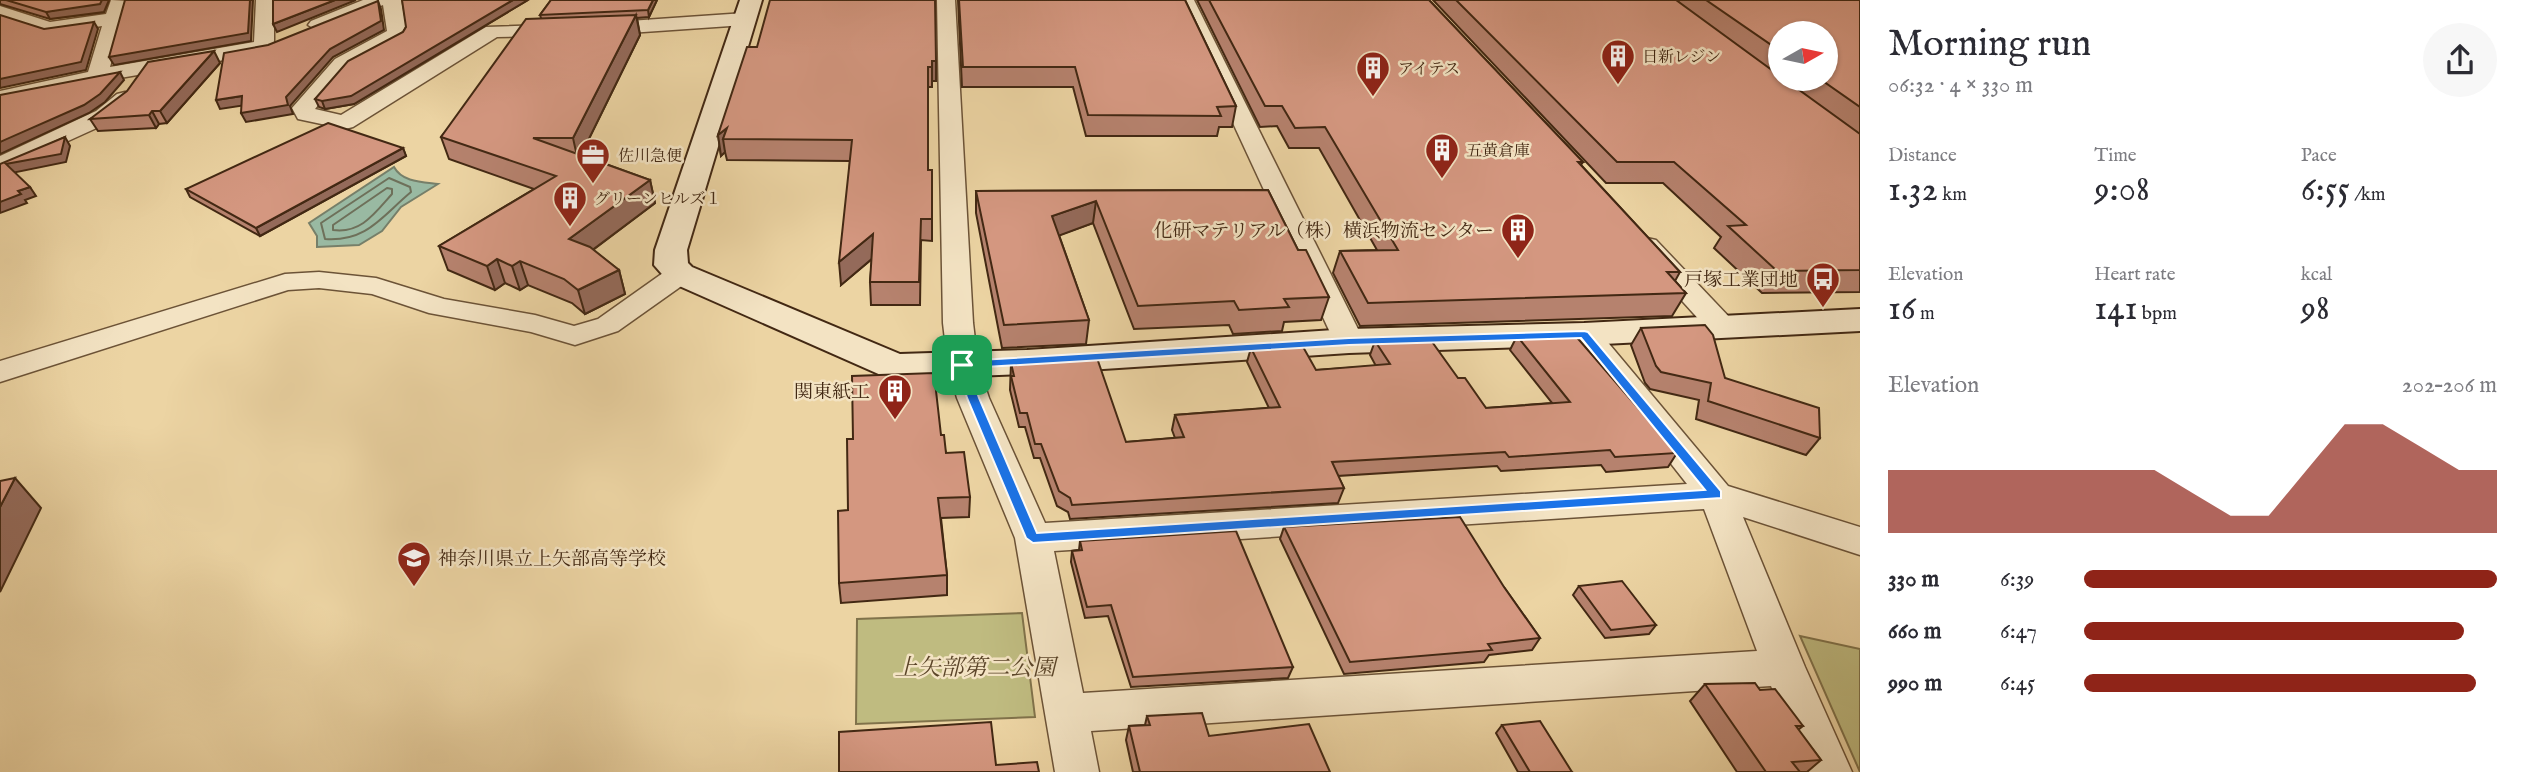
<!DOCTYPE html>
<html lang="en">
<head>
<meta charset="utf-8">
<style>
	:root { --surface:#fff; --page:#f7f7f7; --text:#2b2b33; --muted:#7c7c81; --accent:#8f2418 }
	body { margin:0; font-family:"IM FELL English","Noto Serif JP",serif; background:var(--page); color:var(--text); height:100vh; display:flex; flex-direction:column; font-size:26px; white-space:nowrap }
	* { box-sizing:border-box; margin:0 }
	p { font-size:23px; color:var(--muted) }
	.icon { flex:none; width:38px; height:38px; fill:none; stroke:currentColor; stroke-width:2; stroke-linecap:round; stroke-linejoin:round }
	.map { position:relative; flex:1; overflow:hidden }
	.panel { display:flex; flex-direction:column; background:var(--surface); width:665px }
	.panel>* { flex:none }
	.needle { width:46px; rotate:81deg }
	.controls { position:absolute; left:1768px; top:21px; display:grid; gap:14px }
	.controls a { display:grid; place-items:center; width:70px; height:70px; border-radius:50%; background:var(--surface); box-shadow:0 2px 5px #0004; font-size:35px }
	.pin { position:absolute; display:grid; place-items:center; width:60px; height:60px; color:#fff; margin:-30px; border-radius:14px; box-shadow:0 4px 10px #0006 }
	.round { display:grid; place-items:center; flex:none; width:74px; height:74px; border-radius:37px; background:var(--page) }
	.headline { display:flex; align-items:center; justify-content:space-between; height:119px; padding:0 28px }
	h1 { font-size:38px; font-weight:600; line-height:52px }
	.metrics { display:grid; grid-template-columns:repeat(3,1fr); gap:10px; height:119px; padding:7px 28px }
	.metrics div { display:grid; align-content:center }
	.metrics b { font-size:35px; font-weight:600 }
	.metrics small { font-size:19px; font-weight:400 }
	.metrics p { font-size:19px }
	.chart { height:196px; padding:14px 28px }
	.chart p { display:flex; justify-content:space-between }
	.chart svg { width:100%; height:126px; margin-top:7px; fill:var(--accent); opacity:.7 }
	ul { padding:0 28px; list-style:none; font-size:23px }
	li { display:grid; grid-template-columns:112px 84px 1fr; align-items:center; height:52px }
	li i { height:18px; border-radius:9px; background:var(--accent) }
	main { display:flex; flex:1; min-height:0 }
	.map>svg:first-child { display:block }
	.green { fill:#bfbb80; stroke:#80724a; stroke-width:2 }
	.water { fill:#99b9a2; stroke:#767f69; stroke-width:2 }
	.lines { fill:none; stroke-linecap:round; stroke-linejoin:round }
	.shore { stroke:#6e705a; stroke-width:2 }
	.street-casing { stroke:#6c5337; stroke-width:3 }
	.secondary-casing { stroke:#422813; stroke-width:4 }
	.street { fill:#f3e3c3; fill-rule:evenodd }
	.secondary { fill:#f3e3c3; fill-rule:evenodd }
	.wall { fill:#b6826e; stroke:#422813; stroke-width:2; fill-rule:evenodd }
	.shaded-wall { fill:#946a5a; stroke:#422813; stroke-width:2 }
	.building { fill:#d49780; stroke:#422813; stroke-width:2 }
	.route { fill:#1a73e8; stroke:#fff; stroke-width:2; fill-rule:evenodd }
	.labels { text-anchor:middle; stroke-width:5; stroke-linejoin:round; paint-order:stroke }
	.far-poi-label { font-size:16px; fill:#422813; stroke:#f3e3c3; text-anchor:start }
	.poi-label { font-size:19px; fill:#422813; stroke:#f3e3c3; text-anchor:end }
	.near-park-label { font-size:23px; font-style:italic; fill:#5b4529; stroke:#f3e3c3 }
</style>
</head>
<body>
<main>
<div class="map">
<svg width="1860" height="772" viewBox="0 0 1860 772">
	<rect width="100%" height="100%" fill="#ecd4a3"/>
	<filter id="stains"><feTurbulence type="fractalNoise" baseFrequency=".00286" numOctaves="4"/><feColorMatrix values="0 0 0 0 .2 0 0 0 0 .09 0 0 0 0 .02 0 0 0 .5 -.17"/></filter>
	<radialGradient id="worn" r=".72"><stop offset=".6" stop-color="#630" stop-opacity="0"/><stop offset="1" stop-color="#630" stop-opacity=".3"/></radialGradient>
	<g class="green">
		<polygon points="1022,613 1035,717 856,724 857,619"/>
		<polygon points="1800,636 1860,649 1860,772"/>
	</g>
	<path class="water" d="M 394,167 C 402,182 422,182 438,184 L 401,207 L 382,231 L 359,245 L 317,247 L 317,236 L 309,223 Z"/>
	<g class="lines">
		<g class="shore">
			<path d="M 389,178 L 410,187 L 411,192 C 382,216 367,242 325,239 L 321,223 Z"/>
			<path d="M 387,188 L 392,189 L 392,194 C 375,213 361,234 333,230 L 333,225 Z"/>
		</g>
		<g class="street-casing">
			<g id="street">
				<polygon points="111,0 128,1 110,67 254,42 256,0 274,0 274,42 277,46 274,50 264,53 97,82 0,103 0,91 88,72 102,26 49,34 0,18 0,6 50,22 106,14"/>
				<polygon points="363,0 401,0 407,33 349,67 315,109 341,115 486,27 600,23 745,13 754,19 745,25 600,35 497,37 353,127 345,129 298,119 292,108 335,59 387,31 383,5 325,29 318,31 308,25 311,21"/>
				<path d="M 937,0 L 955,0 L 973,323 L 978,365 L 989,398 L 1045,523 L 1687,484 L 1569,334 L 1573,327 L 1584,325 L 1595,327 L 1728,486 L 1860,527 L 1860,555 L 1743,517 L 1805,667 L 1852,772 L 1808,772 L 1771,686 L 1091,731 L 1099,772 L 1055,772 L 1015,538 L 957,398 L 948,365 L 943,323 ZM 1704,509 L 1757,651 L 1083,693 L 1054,551 Z"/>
				<polygon points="1176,0 1194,0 1364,341 1360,348 1349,351 1338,348 1334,341"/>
				<polygon points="125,92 133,94 136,99 112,121 0,172 0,156 96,111 117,94"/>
				<polygon points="1647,238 1656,240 1732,320 1737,327 1732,334 1722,336 1712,334 1638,252 1634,246 1638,240"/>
				<polygon points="680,266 690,268 694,274 690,280 618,331 575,345 531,332 429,313 372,294 319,288 288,290 0,382 0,361 285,274 319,272 376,278 444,299 535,315 574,326 598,319 670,268"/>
			</g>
		</g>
		<g class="secondary-casing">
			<polygon id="secondary" points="740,0 762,0 687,250 688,263 692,267 900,354 1027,350 1349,329 1584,323 1860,309 1860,331 1584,345 1349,353 1027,374 896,379 883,376 668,281 654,265 655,250"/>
		</g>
		<use href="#street" class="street"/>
		<use href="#secondary" class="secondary"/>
	</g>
	<g class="wall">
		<polygon points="0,0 109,0 104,12 50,19 0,4"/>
		<polygon points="528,0 354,104 325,109 319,107 315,99 403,32 406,27"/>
		<polygon points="551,0 657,0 649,17 637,18 640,35 581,155 650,180 655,203 593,250 619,270 625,294 585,314 572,303 528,285 520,290 505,283 495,290 448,270 439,246 534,189 449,159 441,137 541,18 540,15"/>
		<polygon points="958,0 1185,0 1236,106 1232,127 1219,127 1217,136 1086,136 1073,87 962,87"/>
		<polygon points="1197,0 1429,0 1583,162 1581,165 1680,272 1675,281 1686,293 1672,316 1360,326 1333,273 1340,251 1377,250 1319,148 1289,148 1277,126 1260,127"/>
		<path d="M 1433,0 L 1676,0 L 1678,2 L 1679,0 L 1860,0 L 1860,292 L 1762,293 L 1714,248 L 1721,237 L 1663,183 L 1606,183 ZM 1780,33 L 1825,79 L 1780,79 Z"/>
		<polygon points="757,47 936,61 936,81 932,81 932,87 928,87 928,170 932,170 932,241 921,240 920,305 871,305 870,282 872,259 841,285 850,161 727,160 725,152 721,156 718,135"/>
		<polygon points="220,63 167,123 159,124 156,128 98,131 90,119"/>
		<polygon points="403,148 406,156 260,236 190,197 186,189"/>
		<polygon points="1268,190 1298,250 1329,297 1321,320 1284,322 1282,331 1233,334 1229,325 1134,329 1093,223 1059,235 1089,320 1086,344 1002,348 976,213 976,191"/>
		<polygon points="1641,328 1725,378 1820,438 1806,455 1696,419 1699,400 1650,389 1645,383 1631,345"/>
		<polygon points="1517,336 1677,453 1668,467 1606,472 1601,465 1501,471 1497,466 1338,476 1344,488 1338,503 1070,519 1068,512 1057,506 1040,458 1034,458 1025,427 1019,427 1010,390 1011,363 1126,442 1175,438 1172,430 1175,415 1269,408 1247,362 1251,348 1316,370 1376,366 1370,355 1375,341 1458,378 1486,408 1552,403 1510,350"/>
		<polygon points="941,435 946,453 970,497 969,517 941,518 947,575 947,595 841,603 839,583 848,510"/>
		<polygon points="1284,527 1504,587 1540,638 1532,650 1489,655 1484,662 1344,674 1280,539"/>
		<polygon points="1080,541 1293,667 1288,678 1131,687 1108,616 1085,618 1071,562 1072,551 1079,550"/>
		<polygon points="1579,586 1656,625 1649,634 1605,638 1573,595"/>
		<polygon points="1705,684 1760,690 1803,726 1798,730 1821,760 1807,772 1737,772 1690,701"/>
		<polygon points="1147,716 1209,736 1330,772 1133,772 1126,740 1129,726 1145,725"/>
		<polygon points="1502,725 1572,772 1518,772 1496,733"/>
	</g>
	<g class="shaded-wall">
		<polygon points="102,0 109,0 104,12 50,19 46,12"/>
		<polygon points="250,0 253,0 251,41 114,65 109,57"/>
		<polygon points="335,0 356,0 277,32 273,24"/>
		<polygon points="513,0 528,0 354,104 325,109 322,101"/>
		<polygon points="653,0 657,0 649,17 648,10"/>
		<polygon points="378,1 381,9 384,30 333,57 290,106 293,114 246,122 241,113 330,49"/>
		<polygon points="636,15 640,35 578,161 573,138"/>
		<polygon points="94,22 98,29 86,70 0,88 0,79"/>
		<polygon points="214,51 220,63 167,123 160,111"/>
		<rect x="932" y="61" width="4" height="20"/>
		<polygon points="120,72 124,80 105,102 89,113 0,154 0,142"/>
		<polygon points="242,96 246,105 220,109 216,100"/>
		<polygon points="152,111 159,124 156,128 149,115"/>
		<polygon points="727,128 723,139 725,152 721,156 718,135"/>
		<polygon points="65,137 70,146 66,162 12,173 6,164"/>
		<polygon points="403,148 406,156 260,236 256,228"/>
		<polygon points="650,180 655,203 575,263 569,239"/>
		<polygon points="30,187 36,196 25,200 27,203 0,213 0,202 18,191"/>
		<polygon points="1096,201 1093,223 1050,239 1052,216"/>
		<polygon points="873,234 874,257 841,285 839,262"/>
		<polygon points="497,259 505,283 495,290 487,266"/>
		<polygon points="520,261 528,285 520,290 512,266"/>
		<polygon points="619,270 625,294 585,314 578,290"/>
		<polygon points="15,478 41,508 0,592 0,507"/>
	</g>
	<g class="building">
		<polygon points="6,0 102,0 100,4 46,12"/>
		<polygon points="125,0 250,0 248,33 109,57"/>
		<polygon points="273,0 335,0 273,24"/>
		<polygon points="402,0 513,0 351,96 322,101 315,99 348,61 403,32 406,27"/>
		<polygon points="551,0 653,0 648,10 540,15"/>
		<polygon points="770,0 935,0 936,61 932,61 932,67 928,67 928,170 932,170 932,219 921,219 919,282 870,282 873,234 839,262 852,140 723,139 727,128 718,135 747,47 757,47"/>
		<polygon points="959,0 1185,0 1236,106 1217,107 1221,116 1088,115 1075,67 963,67"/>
		<polygon points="1209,0 1429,0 1583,162 1578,162 1680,272 1667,272 1686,293 1368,303 1340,251 1398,250 1325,127 1295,128 1282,106 1265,106"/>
		<polygon points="1456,0 1676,0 1780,76 1780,79 1784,79 1860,134 1860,270 1777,271 1728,226 1746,225 1674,162 1617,162"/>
		<polygon points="1706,0 1860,0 1860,107 1820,79 1825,79 1825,33 1780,33 1780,51"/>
		<polygon points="378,1 381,21 330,49 286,97 288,105 241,113 242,96 216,100 224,53 268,45"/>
		<polygon points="0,15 44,29 94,22 81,62 0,79"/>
		<polygon points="636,15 573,138 533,138 650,180 569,239 590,247 619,270 578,290 564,279 520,261 512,266 497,259 487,266 439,246 556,176 441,137 526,19"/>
		<polygon points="214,51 160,111 152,111 149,115 90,119 127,91 148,62"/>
		<polygon points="120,72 100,94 84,105 0,142 0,95"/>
		<polygon points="328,123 403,148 256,228 186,189"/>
		<polygon points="65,137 61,154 6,164 30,187 18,191 21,194 0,202 0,164"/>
		<polygon points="1268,190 1298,250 1306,250 1329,297 1284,299 1289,307 1239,310 1234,301 1138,306 1096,201 1052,216 1089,320 1004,325 976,191"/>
		<polygon points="1705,325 1713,335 1725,378 1819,408 1820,438 1708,401 1711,383 1661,372 1656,366 1641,328"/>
		<polygon points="1574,334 1677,453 1615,457 1610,450 1509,457 1505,452 1332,462 1344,488 1072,505 1070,498 1059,491 1041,444 1035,444 1027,413 1020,413 1011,376 1014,376 1011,363 1097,358 1126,442 1184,437 1175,415 1280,407 1251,348 1302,345 1316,370 1390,364 1375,341 1430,339 1458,378 1465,378 1486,408 1570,402 1517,336"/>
		<polygon points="934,373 941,435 944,435 946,453 964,452 970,497 938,498 947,575 839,583 838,511 848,510 847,439 853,439 852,376"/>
		<polygon points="15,478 0,507 0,481"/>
		<polygon points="1460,517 1504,587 1540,638 1488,644 1492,650 1350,662 1284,527"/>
		<polygon points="1236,531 1293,667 1133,677 1111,605 1087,607 1072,551 1082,550 1080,541"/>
		<polygon points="1622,581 1656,625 1611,630 1579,586"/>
		<polygon points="1755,683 1760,690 1775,689 1803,726 1796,726 1821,760 1792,762 1800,772 1766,772 1705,684"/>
		<polygon points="1202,713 1209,736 1309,724 1330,772 1140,772 1129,726 1150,725 1147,716"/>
		<polygon points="1540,721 1572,772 1530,772 1502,725"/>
		<polygon points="991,722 996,765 1037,762 1039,772 839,772 839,732"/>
	</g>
	<path class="route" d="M 1584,331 L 1588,332 L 1721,491 L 1721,498 L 1033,543 L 1026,538 L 967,398 L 957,365 L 962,361 L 1349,338 ZM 1581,338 L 1705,490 L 1037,533 L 979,398 L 969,368 L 1349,345 Z"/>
	<defs>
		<g id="building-pin" transform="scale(1.75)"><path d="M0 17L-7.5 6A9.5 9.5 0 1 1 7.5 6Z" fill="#8f2418" stroke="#f3e3c3"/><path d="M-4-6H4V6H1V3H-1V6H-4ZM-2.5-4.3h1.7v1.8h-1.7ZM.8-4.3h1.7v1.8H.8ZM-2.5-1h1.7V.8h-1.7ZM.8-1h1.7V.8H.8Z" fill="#fff"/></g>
		<g id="office-pin" transform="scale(1.75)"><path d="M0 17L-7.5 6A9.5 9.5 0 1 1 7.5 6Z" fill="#8f2418" stroke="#f3e3c3"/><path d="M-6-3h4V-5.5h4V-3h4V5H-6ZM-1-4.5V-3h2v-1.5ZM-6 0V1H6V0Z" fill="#fff"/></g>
		<g id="bus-pin" transform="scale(1.75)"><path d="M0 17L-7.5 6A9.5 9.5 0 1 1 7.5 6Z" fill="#8f2418" stroke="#f3e3c3"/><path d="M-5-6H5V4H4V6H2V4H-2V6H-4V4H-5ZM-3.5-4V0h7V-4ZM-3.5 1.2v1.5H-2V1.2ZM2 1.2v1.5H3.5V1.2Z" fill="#fff"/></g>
		<g id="school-pin" transform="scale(1.75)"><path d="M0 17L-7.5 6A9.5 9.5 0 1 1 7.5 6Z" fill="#8f2418" stroke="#f3e3c3"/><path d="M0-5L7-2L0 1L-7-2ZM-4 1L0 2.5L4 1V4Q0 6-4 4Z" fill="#fff"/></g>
	</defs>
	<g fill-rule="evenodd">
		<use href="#building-pin" x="1618" y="56"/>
		<use href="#building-pin" x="1373" y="68"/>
		<use href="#building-pin" x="1442" y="150"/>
		<use href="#office-pin" x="593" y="155"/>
		<use href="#building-pin" x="570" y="198"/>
		<use href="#building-pin" x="1518" y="230"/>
		<use href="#bus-pin" x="1823" y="279"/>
		<use href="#building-pin" x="895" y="391"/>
		<use href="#school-pin" x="414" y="558"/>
	</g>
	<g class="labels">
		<g class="far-poi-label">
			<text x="1642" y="62">日新レジン</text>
			<text x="1398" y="74">アイテス</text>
			<text x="1466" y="156">五黄倉庫</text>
			<text x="618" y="161">佐川急便</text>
			<text x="594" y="204">グリーンヒルズ１</text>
		</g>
		<g class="poi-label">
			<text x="1494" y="237">化研マテリアル（株）横浜物流センター</text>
			<text x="1798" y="286">戸塚工業団地</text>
			<text x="870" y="398">関東紙工</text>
			<text x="438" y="565" text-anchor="start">神奈川県立上矢部高等学校</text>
		</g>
		<g class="near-park-label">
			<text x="975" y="675">上矢部第二公園</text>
		</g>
	</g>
	<rect width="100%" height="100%" filter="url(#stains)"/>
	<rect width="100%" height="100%" fill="url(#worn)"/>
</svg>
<div class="controls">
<a><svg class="needle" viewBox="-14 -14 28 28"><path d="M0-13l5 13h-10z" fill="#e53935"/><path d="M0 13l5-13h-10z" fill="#7c7c81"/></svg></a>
</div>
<div class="pin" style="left:962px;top:365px;background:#1e9e55"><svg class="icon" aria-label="arrive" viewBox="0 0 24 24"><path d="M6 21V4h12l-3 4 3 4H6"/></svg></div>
</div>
<section class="panel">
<div class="headline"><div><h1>Morning run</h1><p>06:32 · 4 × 330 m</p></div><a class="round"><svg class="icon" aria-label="share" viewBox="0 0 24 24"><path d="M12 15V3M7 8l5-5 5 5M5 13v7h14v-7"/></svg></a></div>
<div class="metrics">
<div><p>Distance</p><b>1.32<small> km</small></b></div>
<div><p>Time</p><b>9:08</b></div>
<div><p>Pace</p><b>6:55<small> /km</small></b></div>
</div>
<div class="metrics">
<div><p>Elevation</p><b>16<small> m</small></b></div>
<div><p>Heart rate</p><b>141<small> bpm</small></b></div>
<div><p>kcal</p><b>98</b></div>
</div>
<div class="chart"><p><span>Elevation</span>202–206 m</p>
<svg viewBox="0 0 160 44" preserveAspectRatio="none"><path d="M0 44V22L10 22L20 22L30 22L40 22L50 22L60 22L70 22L80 30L90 38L100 38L110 22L120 6L130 6L140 14L150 22L160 22V44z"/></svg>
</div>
<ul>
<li><b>330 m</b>6:39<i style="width:100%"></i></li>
<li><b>660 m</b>6:47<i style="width:92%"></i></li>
<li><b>990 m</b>6:45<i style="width:95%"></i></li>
</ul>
</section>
</main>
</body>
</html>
